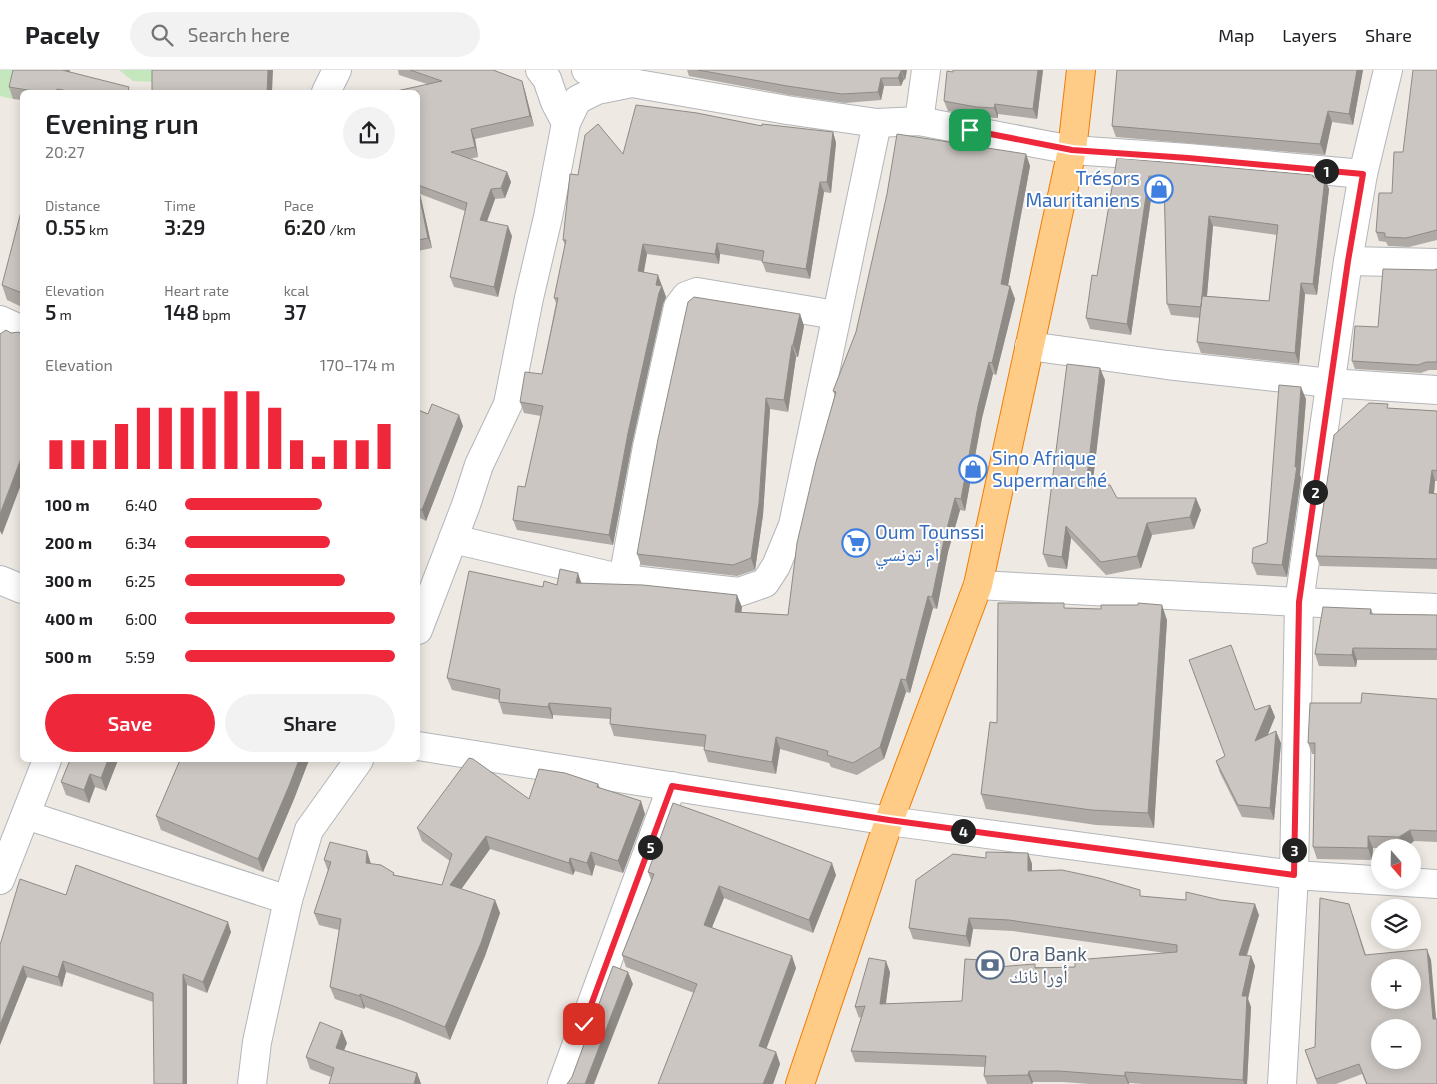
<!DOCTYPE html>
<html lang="en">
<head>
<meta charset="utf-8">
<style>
	:root { --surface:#fff; --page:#f2f2f2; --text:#202124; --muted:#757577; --line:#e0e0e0; --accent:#ef273a }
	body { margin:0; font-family:"Exo 2","Noto Naskh Arabic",sans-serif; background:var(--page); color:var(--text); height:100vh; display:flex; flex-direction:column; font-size:19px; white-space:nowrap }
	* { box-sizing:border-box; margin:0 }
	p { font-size:16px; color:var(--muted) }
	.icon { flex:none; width:28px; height:28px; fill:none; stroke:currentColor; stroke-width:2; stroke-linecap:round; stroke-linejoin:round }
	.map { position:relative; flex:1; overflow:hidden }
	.side { position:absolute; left:20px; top:20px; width:400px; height:672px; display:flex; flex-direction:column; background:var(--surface); border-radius:8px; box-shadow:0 2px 12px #0003 }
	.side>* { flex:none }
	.needle { width:32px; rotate:160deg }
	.controls { position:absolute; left:1371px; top:769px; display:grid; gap:10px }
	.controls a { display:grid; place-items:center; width:50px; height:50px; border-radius:50%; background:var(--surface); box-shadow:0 2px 12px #0003; font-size:25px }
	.pin { position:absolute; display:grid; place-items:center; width:42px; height:42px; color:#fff; margin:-21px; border-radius:10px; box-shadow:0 2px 8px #0006 }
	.km { position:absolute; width:25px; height:25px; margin:-12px; border-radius:50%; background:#222; color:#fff; font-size:14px; line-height:25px; text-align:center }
	.round { display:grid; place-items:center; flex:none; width:52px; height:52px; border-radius:26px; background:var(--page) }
	.head { display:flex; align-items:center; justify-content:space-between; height:85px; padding:0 25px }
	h1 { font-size:28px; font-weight:600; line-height:38px }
	.metrics { display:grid; grid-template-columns:repeat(3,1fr); gap:8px; height:85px; padding:5px 25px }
	.metrics div { display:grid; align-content:center }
	.metrics b { font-size:21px; font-weight:600 }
	.metrics small { font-size:14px; font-weight:400 }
	.metrics p { font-size:14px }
	.chart { height:140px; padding:10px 25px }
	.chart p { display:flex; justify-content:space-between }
	.chart svg { width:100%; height:90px; margin-top:5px; stroke:var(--accent); stroke-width:6 }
	.action { display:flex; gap:10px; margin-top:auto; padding:10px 25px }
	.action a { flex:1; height:58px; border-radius:30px; background:var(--accent); color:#fff; font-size:20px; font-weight:600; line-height:58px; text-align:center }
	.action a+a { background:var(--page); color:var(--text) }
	ul { padding:0 25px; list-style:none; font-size:16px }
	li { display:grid; grid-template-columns:80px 60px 1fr; align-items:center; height:38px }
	li i { height:12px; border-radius:6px; background:var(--accent) }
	header { display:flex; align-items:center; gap:30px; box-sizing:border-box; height:70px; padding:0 25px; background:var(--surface); border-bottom:1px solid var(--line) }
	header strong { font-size:24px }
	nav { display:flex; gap:28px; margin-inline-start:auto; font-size:18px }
	.search { width:350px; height:45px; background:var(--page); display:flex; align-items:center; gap:12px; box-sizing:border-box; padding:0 18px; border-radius:28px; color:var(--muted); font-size:19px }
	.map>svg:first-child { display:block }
	.green { fill:#c4e7bd }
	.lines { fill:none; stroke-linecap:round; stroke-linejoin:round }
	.minor-casing { stroke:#b3b6ba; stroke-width:30 }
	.highway-casing { stroke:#f07c00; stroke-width:30 }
	.minor { stroke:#fff; stroke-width:28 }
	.highway { stroke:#fc8; stroke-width:28 }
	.wall { fill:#afaaa6; fill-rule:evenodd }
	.shaded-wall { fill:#8e8b87 }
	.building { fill:#cbc6c1; stroke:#8e8b87; fill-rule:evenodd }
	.route-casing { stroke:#fff; stroke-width:10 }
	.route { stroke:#ef273a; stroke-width:6 }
	.labels { text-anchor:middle; stroke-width:4; stroke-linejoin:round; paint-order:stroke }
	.shop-label { font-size:19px; fill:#366cbe; stroke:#fff; text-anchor:start }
	.service-label { font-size:19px; fill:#4e5e75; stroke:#fff; text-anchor:start }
</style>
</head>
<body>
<header>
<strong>Pacely</strong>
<div class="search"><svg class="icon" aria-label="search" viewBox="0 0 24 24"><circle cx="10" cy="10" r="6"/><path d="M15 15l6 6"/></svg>Search here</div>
<nav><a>Map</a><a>Layers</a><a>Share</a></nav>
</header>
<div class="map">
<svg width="1437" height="1014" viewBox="0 0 1437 1014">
	<rect width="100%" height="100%" fill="#eee9e2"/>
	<g class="green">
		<polygon points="0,0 20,0 13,29 0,26"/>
		<polygon points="119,0 156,0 157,12 133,11"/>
	</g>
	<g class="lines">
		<g class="minor-casing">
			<g id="minor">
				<polyline points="540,0 547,9 555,32 566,53"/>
				<polyline points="586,0 597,5 632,13 787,40 877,53 919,51 1072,80 1188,88 1363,104"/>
				<polyline points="326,22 337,0"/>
				<polyline points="919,51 926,0"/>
				<polyline points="1348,191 1437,193"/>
				<polyline points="0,250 22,260"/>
				<polyline points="1029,276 1167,295 1330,313 1437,320"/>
				<polyline points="453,469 623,509 739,522 765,513 776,496 793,455 877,53"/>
				<polyline points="623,509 647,377 678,237 686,226 697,222 836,245"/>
				<polyline points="0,510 22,519"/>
				<polyline points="978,515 1299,532 1437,538"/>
				<polyline points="418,560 466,435 479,395 508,334 529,228 548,147 566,53 577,30 597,20 627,14"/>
				<polyline points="418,676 889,751 1294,805 1437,814"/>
				<polyline points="26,745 288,830"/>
				<polyline points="0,810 47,690"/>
				<polyline points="252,1014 257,972 288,830 309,760 359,690"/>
				<polyline points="562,1014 672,716"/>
				<polyline points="1282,1014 1294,805 1299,532 1348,191 1363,104 1388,0"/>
			</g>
		</g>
		<g class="highway-casing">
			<polyline id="highway" points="800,1014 889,751 978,515 1072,80 1081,0"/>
		</g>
		<use href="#minor" class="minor"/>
		<use href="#highway" class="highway"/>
	</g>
	<g class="wall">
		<polygon points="398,0 493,0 522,11 525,21 534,56 475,69 478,87 469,89 507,102 511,112 505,128 495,129 486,152 512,166 498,227 454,217 450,207 465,141 420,124 432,178 418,181 418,22 427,14 399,5"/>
		<polygon points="687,0 907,0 905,10 904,9 901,16 884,16 881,30 845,33 789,25 689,6"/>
		<polygon points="1043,0 1037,49 998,44 998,48 980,47 948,41 944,31 953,2"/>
		<polygon points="1117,0 1363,0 1353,55 1332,52 1325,85 1116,67 1112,56"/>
		<polygon points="1437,0 1437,170 1409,177 1388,176 1386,172 1379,171 1376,162 1392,123 1403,82"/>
		<polygon points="69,2 131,22 22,22 22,30 13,29 9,17"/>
		<polygon points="762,56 833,62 836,73 831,123 824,122 810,209 766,202 762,191 720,184 719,194 647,184 644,202 662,216 666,227 663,234 632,374 613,475 517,460 513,450 525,417 541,346 524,343 520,332 542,304 556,233 554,228 565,175 563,170 578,105 623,84"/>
		<polygon points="1026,84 1030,96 1008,216 1010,216 1015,229 996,305 993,304 982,348 965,441 960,440 948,482 937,539 933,538 910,623 906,622 884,689 857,705 831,697 829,693 780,679 776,704 708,692 704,680 705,677 614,666 610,654 610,649 553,645 553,649 503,644 499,632 499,630 452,620 447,608 543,517 581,513 742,537 741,542 788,545 835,326 833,321"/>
		<path d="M 1117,88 L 1313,105 L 1314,107 L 1325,108 L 1329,119 L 1317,225 L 1305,224 L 1299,294 L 1201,283 L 1197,272 L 1200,248 L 1171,245 L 1167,234 L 1164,117 L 1153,116 L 1131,265 L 1090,259 L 1086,248 L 1097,206 ZM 1213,156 L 1277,165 L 1269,231 L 1207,226 Z"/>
		<polygon points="22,138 22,237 7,230 2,215"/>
		<polygon points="1437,199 1437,300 1429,300 1421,303 1355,299 1352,291 1378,257 1434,200"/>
		<polygon points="800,244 804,256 798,287 796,287 788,342 770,339 763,445 755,500 737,506 641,495 637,484"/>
		<polygon points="1105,310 1092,415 1117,428 1201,440 1194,459 1152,465 1141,498 1106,505 1071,468 1067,499 1048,497 1043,484"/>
		<polygon points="1306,329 1300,405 1301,408 1287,507 1257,505 1252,493 1267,473"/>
		<polygon points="1389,338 1437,341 1437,411 1435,411 1434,424 1437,424 1437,499 1320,496 1316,486"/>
		<polygon points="418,340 463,356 426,451 418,447"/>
		<polygon points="1066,538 1167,550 1154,758 1096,755 986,739 981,724 997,653"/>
		<polygon points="1371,539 1373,544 1437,545 1437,590 1357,590 1356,597 1319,596 1315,584"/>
		<polygon points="1437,629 1437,772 1414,771 1405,778 1373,778 1372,790 1317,789 1313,777 1315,684 1312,684 1308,673 1361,633"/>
		<polygon points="1270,635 1275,647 1267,666 1281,673 1274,750 1242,747 1220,703 1216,691 1225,686 1255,640"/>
		<polygon points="70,690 118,690 106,721 95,717 89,733 66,725 61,712"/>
		<polygon points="180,690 309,690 294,729 263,802 161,760 156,746"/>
		<polygon points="598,714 600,718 645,744 623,803 595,795 592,806 575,801 573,805 490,779 461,819 495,830 500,843 485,886 450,970 401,950 365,937 364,939 335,929 330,917 339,860 319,855 314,843 328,801 324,790 371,794 395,805 442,815 450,791 422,771 417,758 529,729"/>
		<polygon points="1028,783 1032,794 1032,801 1142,827 1259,845 1247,886 1251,886 1255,896 1248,929 1251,937 1247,1014 1143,1014 1129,1013 1129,1014 1090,1014 1063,1012 1033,1012 1032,1014 987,1014 984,1006 985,997 855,992 851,981 861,947 859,948 855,937 890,902 886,934 962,931 997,891 999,897 1075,897 1165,883 1013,861 973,859 970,877 913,869 909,858 986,788"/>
		<polygon points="648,802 836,805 813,863 724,828 712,857 796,898 766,979 776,982 780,994 773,1014 658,1014 694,923 626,897 622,885 651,810"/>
		<polygon points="66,825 231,862 207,923 187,915 153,932 66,902 62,917 27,907 0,975 0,875"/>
		<polygon points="1353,845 1366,885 1431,890 1437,1014 1366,1014 1362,1004 1336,1014 1317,1014 1305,980 1315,977"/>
		<polygon points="347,973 344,980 417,1003 421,1014 329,1014 331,1007 310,999 306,987"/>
	</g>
	<g class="shaded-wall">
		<polygon points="62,0 70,0 66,12"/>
		<polygon points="268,0 273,0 272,22 267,22"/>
		<polygon points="902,0 907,0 905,10 902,2"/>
		<polygon points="1038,0 1043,0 1037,49 1033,39"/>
		<polygon points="1357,0 1363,0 1353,55 1349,44"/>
		<polygon points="901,1 904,9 901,16 898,8"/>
		<polygon points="881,8 884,16 881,30 878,22"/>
		<polygon points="522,11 525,21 534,56 530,46"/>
		<polygon points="995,34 998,44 998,48 994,38"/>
		<polygon points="1328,41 1332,52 1325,85 1320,74"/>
		<polygon points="471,59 475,69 478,87 475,77"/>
		<polygon points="833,62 836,73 831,123 827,112"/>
		<polygon points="1026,84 1030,96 1006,226 1001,214"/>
		<polygon points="507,102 511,112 505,128 501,118"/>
		<polygon points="1149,106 1153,116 1131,265 1127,254"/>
		<polygon points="1325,108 1329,119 1317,225 1313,214"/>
		<polygon points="820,112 824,122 810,209 806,199"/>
		<polygon points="418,117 420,124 432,178 428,168"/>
		<polygon points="491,119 495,129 484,160 480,150"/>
		<polygon points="1209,146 1213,156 1205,248 1201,237"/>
		<polygon points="508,156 512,166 498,227 494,217"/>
		<polygon points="717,173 720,184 719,194 715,184"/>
		<polygon points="643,174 647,184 642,211 638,201"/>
		<polygon points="658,205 662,216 661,218 662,216 666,227 663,234 632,374 613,475 609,465"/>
		<polygon points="1301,213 1305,224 1299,294 1295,283"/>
		<polygon points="1010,216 1015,229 996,305 992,293"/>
		<polygon points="800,244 804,256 798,287 793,275"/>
		<polygon points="792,275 796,287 788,342 784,330"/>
		<polygon points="989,292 993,304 982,348 965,441 961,429 978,336"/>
		<polygon points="1100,298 1105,310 1091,427 1086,415"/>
		<polygon points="1301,317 1306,329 1300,405 1301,408 1287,507 1282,495 1295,397"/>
		<polygon points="766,328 770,339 763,445 755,500 751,488"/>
		<polygon points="459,345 463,356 426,451 422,440"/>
		<polygon points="22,386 22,412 2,465 0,461 0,444"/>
		<polygon points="1432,400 1435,411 1433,433 1429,423"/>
		<polygon points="955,428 960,440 948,482 937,539 932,527 944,470"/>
		<polygon points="1196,428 1201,440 1194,459 1190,447"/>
		<polygon points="1147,453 1152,465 1141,498 1137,486"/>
		<polygon points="1066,456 1071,468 1067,499 1062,487"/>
		<polygon points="578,503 582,515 576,513"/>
		<polygon points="737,525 742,537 740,554 735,542"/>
		<polygon points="928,526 933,538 910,623 906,610"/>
		<polygon points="1162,535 1167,550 1154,758 1148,743"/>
		<polygon points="1353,578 1357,590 1356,597 1352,585"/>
		<polygon points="901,609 906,622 884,689 880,677"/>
		<polygon points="549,633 553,645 553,649 548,637"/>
		<polygon points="1270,635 1275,647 1260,684 1255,671"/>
		<polygon points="1276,661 1281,673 1274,750 1270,738"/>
		<polygon points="776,667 780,679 776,704 772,692"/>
		<polygon points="108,690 118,690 106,721 101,708"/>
		<polygon points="299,690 309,690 294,729 263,802 258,789"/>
		<polygon points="90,704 95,717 89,733 84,720"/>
		<polygon points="641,731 645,744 623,803 618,791"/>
		<polygon points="1410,760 1414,771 1405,778 1403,778 1399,767"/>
		<polygon points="486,766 490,779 455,828 450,815"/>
		<polygon points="1368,766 1373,778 1372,790 1368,778"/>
		<polygon points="367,781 371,794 366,793"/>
		<polygon points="591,782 595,795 592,806 587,793"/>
		<polygon points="1028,783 1032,794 1032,811 1028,801"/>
		<polygon points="570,788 575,801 573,805 569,793"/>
		<polygon points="832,793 836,805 813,863 809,850"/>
		<polygon points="719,816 724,828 708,867 704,855"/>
		<polygon points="495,830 500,843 485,886 450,970 445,957"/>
		<polygon points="1255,834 1259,845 1243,896 1239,885"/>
		<polygon points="969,848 973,859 970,877 966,866"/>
		<polygon points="228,852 231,862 207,923 203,912"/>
		<polygon points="1427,879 1431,890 1437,959 1433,949"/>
		<polygon points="792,886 796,898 763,988 759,976"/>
		<polygon points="1251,886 1255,896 1248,929 1251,937 1247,1014 1244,1014 1243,1010 1242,926"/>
		<polygon points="63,891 66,902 62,917 58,907"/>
		<polygon points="886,891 890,902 884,945 880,934"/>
		<polygon points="23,896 27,907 0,975 0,955"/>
		<polygon points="628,902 633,914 594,1014 585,1014"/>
		<polygon points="183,904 187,915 187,1014 183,1014"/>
		<polygon points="360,924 365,937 364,939 360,926"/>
		<polygon points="342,961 347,973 340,990 336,978"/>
		<polygon points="776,982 780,994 773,1014 763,1014"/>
		<polygon points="1029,1001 1033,1012 1032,1014 1028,1005"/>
		<polygon points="1125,1002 1129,1013 1129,1014 1128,1014 1125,1006"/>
		<polygon points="417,1003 421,1014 414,1014"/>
	</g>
	<g class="building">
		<polygon points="13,0 62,0 129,17 128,22 74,22 57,19 56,22 40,22 9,17"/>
		<polygon points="152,0 268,0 267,22 152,22"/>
		<polygon points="410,0 493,0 522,11 530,46 471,59 475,77 451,82 507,102 501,118 491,119 480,150 508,156 494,217 450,207 467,133 418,115 418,22 392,22 442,11"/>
		<polygon points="698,0 902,0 902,2 901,1 898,8 881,8 878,22 842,24 787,16"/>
		<polygon points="953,0 1038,0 1033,39 995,34 994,38 976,37 944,31 947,1 953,2"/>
		<polygon points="1117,0 1357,0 1349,44 1328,41 1320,74 1112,56"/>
		<polygon points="1413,0 1437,0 1437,160 1406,168 1385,167 1385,163 1376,162 1379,123 1392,123 1394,82 1403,82"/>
		<polygon points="636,35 697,43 762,56 762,54 833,62 827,112 820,112 806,199 762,192 764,181 717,173 715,184 643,174 638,201 658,205 656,215 662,216 659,223 628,363 609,465 513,450 518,416 525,417 543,336 520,332 525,302 542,304 558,228 554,228 566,170 563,170 570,104 578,105 585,65 598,54 623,84"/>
		<polygon points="897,64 1026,84 1001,214 1010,216 992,293 989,292 978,336 961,429 955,428 944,470 932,527 928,526 906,610 901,609 880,677 853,693 827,685 828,681 776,667 772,692 704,680 706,665 610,654 611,638 549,633 548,637 499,632 500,619 447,608 469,501 543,517 544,511 557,515 560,499 578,503 576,513 643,515 737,525 735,542 788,545 797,473 816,392 836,322 833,321 856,262 887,124"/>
		<path d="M 1117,88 L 1313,105 L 1313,107 L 1325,108 L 1313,214 L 1301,213 L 1295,283 L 1197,272 L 1202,226 L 1201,237 L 1167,234 L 1164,107 L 1149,106 L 1127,254 L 1086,248 L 1092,205 L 1097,206 ZM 1209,146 L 1278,155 L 1269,231 L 1202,226 Z"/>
		<polygon points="418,119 428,168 418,170"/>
		<polygon points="22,138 22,223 2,215"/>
		<polygon points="1383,199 1434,200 1437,199 1437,292 1426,292 1418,295 1352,291 1355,256 1378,257"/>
		<polygon points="694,227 800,244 793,275 792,275 784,330 766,328 759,433 751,488 733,495 637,484 658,369 688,232"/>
		<polygon points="6,260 11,263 19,262 22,267 22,386 0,444 0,264"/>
		<polygon points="1067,294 1100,298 1086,415 1110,415 1117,428 1196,428 1190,447 1147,453 1137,486 1101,492 1066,456 1062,487 1043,484"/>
		<polygon points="1279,315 1301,317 1295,397 1297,396 1282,495 1252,493 1253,478 1267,473"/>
		<polygon points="1369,333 1388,334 1387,338 1437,341 1437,401 1432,400 1429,423 1437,424 1437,489 1316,486 1334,365"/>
		<polygon points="432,334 459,345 422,440 418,438 418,340 428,344"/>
		<polygon points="998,533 1064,533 1064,538 1101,539 1101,535 1138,535 1138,533 1162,535 1148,743 1091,740 981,724 990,652 997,653"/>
		<polygon points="1323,537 1371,539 1370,544 1437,545 1437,579 1353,578 1352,585 1315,584"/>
		<polygon points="1231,575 1255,640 1270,635 1255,671 1276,661 1270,738 1238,735 1216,691 1225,686 1189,590"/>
		<polygon points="1362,623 1437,629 1437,761 1410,760 1399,767 1368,766 1368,778 1313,777 1315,673 1308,673 1310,633 1361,633"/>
		<polygon points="469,688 473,689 529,729 539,699 565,703 598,714 597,717 641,731 618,791 591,782 587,793 570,788 569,793 486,766 450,815 495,830 481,873 445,957 396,937 360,924 360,926 330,917 341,849 314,843 331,792 324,790 330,772 367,781 366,793 381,795 394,803 393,805 442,815 452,784 417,758"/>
		<polygon points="70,690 108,690 101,708 90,704 84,720 61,712"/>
		<polygon points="180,690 299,690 289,716 258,789 156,746"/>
		<polygon points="673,733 718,749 832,793 809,850 719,816 704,855 792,886 759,976 776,982 763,1014 658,1014 697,914 622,885 654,804 648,802"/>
		<polygon points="986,782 1028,783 1028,801 1062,800 1099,808 1140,820 1140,826 1186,830 1186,822 1220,830 1255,834 1239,885 1251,886 1242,926 1247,926 1243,1010 1125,1002 1125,1006 1059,1001 1029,1001 1028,1005 984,1006 986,986 851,981 865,936 855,937 869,888 886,891 880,934 962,931 965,889 997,891 997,897 1035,894 1035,898 1075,897 1075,890 1177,882 1177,875 1009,850 969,848 966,866 909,858 916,810 953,784 986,788"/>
		<polygon points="76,795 228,852 203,912 183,904 183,1014 154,1014 153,923 63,891 58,907 23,896 0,955 0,875 20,809 66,825"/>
		<path d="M 1320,828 L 1349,834 L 1365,885 L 1427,879 L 1433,949 L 1437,949 L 1437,1014 L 1367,1014 L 1359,994 L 1316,1009 L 1305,980 L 1315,977 ZM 1380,898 L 1412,898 L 1412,930 L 1380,930 ZM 1380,958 L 1412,958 L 1412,990 L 1380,990 Z"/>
		<polygon points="613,896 628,902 585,1014 567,1014 572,1007"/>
		<polygon points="320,952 342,961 336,978 417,1003 414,1014 329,1014 334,998 306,987"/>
	</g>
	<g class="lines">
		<g class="route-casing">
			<polyline id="route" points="584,954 672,716 889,750 1294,805 1299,532 1348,191 1363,104 1188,88 1072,80 970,60"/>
		</g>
		<use href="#route" class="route"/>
	</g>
	<defs>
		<g id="shop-ring" transform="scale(1.4375)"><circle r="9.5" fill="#fff" stroke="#3f7fe0" stroke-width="1.5"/><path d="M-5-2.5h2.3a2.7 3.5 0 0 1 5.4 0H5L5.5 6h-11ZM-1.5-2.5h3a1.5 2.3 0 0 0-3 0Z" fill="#3f7fe0"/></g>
		<g id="supermarket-ring" transform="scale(1.4375)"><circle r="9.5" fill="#fff" stroke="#3f7fe0" stroke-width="1.5"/><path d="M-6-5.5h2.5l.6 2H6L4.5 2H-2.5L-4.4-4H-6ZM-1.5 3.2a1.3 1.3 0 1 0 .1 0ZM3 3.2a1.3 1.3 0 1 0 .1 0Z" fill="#3f7fe0"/></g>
		<g id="bank-ring" transform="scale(1.4375)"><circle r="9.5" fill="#fff" stroke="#5c6f8a" stroke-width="1.5"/><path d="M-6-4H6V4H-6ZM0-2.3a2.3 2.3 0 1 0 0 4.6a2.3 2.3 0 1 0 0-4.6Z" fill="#5c6f8a"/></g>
	</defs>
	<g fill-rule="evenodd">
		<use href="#shop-ring" x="1159" y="119"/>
		<use href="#shop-ring" x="973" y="399"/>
		<use href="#supermarket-ring" x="856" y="473"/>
		<use href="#bank-ring" x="990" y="895"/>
	</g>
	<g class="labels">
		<g class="shop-label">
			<text x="1140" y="115" text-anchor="end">Trésors<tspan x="1140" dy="22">Mauritaniens</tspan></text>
			<text x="992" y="395">Sino Afrique<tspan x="992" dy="22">Supermarché</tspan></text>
			<text x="875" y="469">Oum Tounssi<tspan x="875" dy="22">أم تونسي</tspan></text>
		</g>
		<g class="service-label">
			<text x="1009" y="891">Ora Bank<tspan x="1009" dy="22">أورا نانك</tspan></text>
		</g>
	</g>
</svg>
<div class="controls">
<a><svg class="needle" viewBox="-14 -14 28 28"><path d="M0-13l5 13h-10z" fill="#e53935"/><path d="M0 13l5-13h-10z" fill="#757577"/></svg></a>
<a><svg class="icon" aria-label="layers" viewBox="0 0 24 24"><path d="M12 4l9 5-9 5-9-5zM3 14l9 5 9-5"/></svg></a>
<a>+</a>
<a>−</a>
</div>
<div class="pin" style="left:970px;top:60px;background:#1e9e55"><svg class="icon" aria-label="arrive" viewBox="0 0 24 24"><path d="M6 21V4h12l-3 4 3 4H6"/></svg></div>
<div class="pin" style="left:584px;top:954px;background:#d93025"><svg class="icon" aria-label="check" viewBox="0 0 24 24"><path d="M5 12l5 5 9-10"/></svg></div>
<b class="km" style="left:1326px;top:101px">1</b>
<b class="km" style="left:1315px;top:422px">2</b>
<b class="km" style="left:1294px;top:780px">3</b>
<b class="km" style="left:963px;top:761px">4</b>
<b class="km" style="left:650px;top:777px">5</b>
<section class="side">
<div class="head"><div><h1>Evening run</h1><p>20:27</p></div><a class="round"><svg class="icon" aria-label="share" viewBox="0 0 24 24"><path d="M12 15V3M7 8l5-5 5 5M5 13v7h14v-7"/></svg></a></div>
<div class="metrics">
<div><p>Distance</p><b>0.55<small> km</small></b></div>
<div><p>Time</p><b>3:29</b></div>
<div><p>Pace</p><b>6:20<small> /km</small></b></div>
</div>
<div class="metrics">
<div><p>Elevation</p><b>5<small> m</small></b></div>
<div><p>Heart rate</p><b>148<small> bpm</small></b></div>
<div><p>kcal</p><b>37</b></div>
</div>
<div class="chart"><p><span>Elevation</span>170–174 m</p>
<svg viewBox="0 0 160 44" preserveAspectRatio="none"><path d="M5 44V30M15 44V30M25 44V30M35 44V22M45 44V14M55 44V14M65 44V14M75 44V14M85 44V6M95 44V6M105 44V14M115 44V30M125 44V38M135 44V30M145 44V30M155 44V22"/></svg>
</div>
<ul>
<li><b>100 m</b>6:40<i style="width:65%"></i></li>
<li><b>200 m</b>6:34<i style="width:69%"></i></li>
<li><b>300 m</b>6:25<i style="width:76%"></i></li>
<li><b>400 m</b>6:00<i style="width:100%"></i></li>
<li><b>500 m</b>5:59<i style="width:100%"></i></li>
</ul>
<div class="action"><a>Save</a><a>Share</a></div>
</section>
</div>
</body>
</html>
